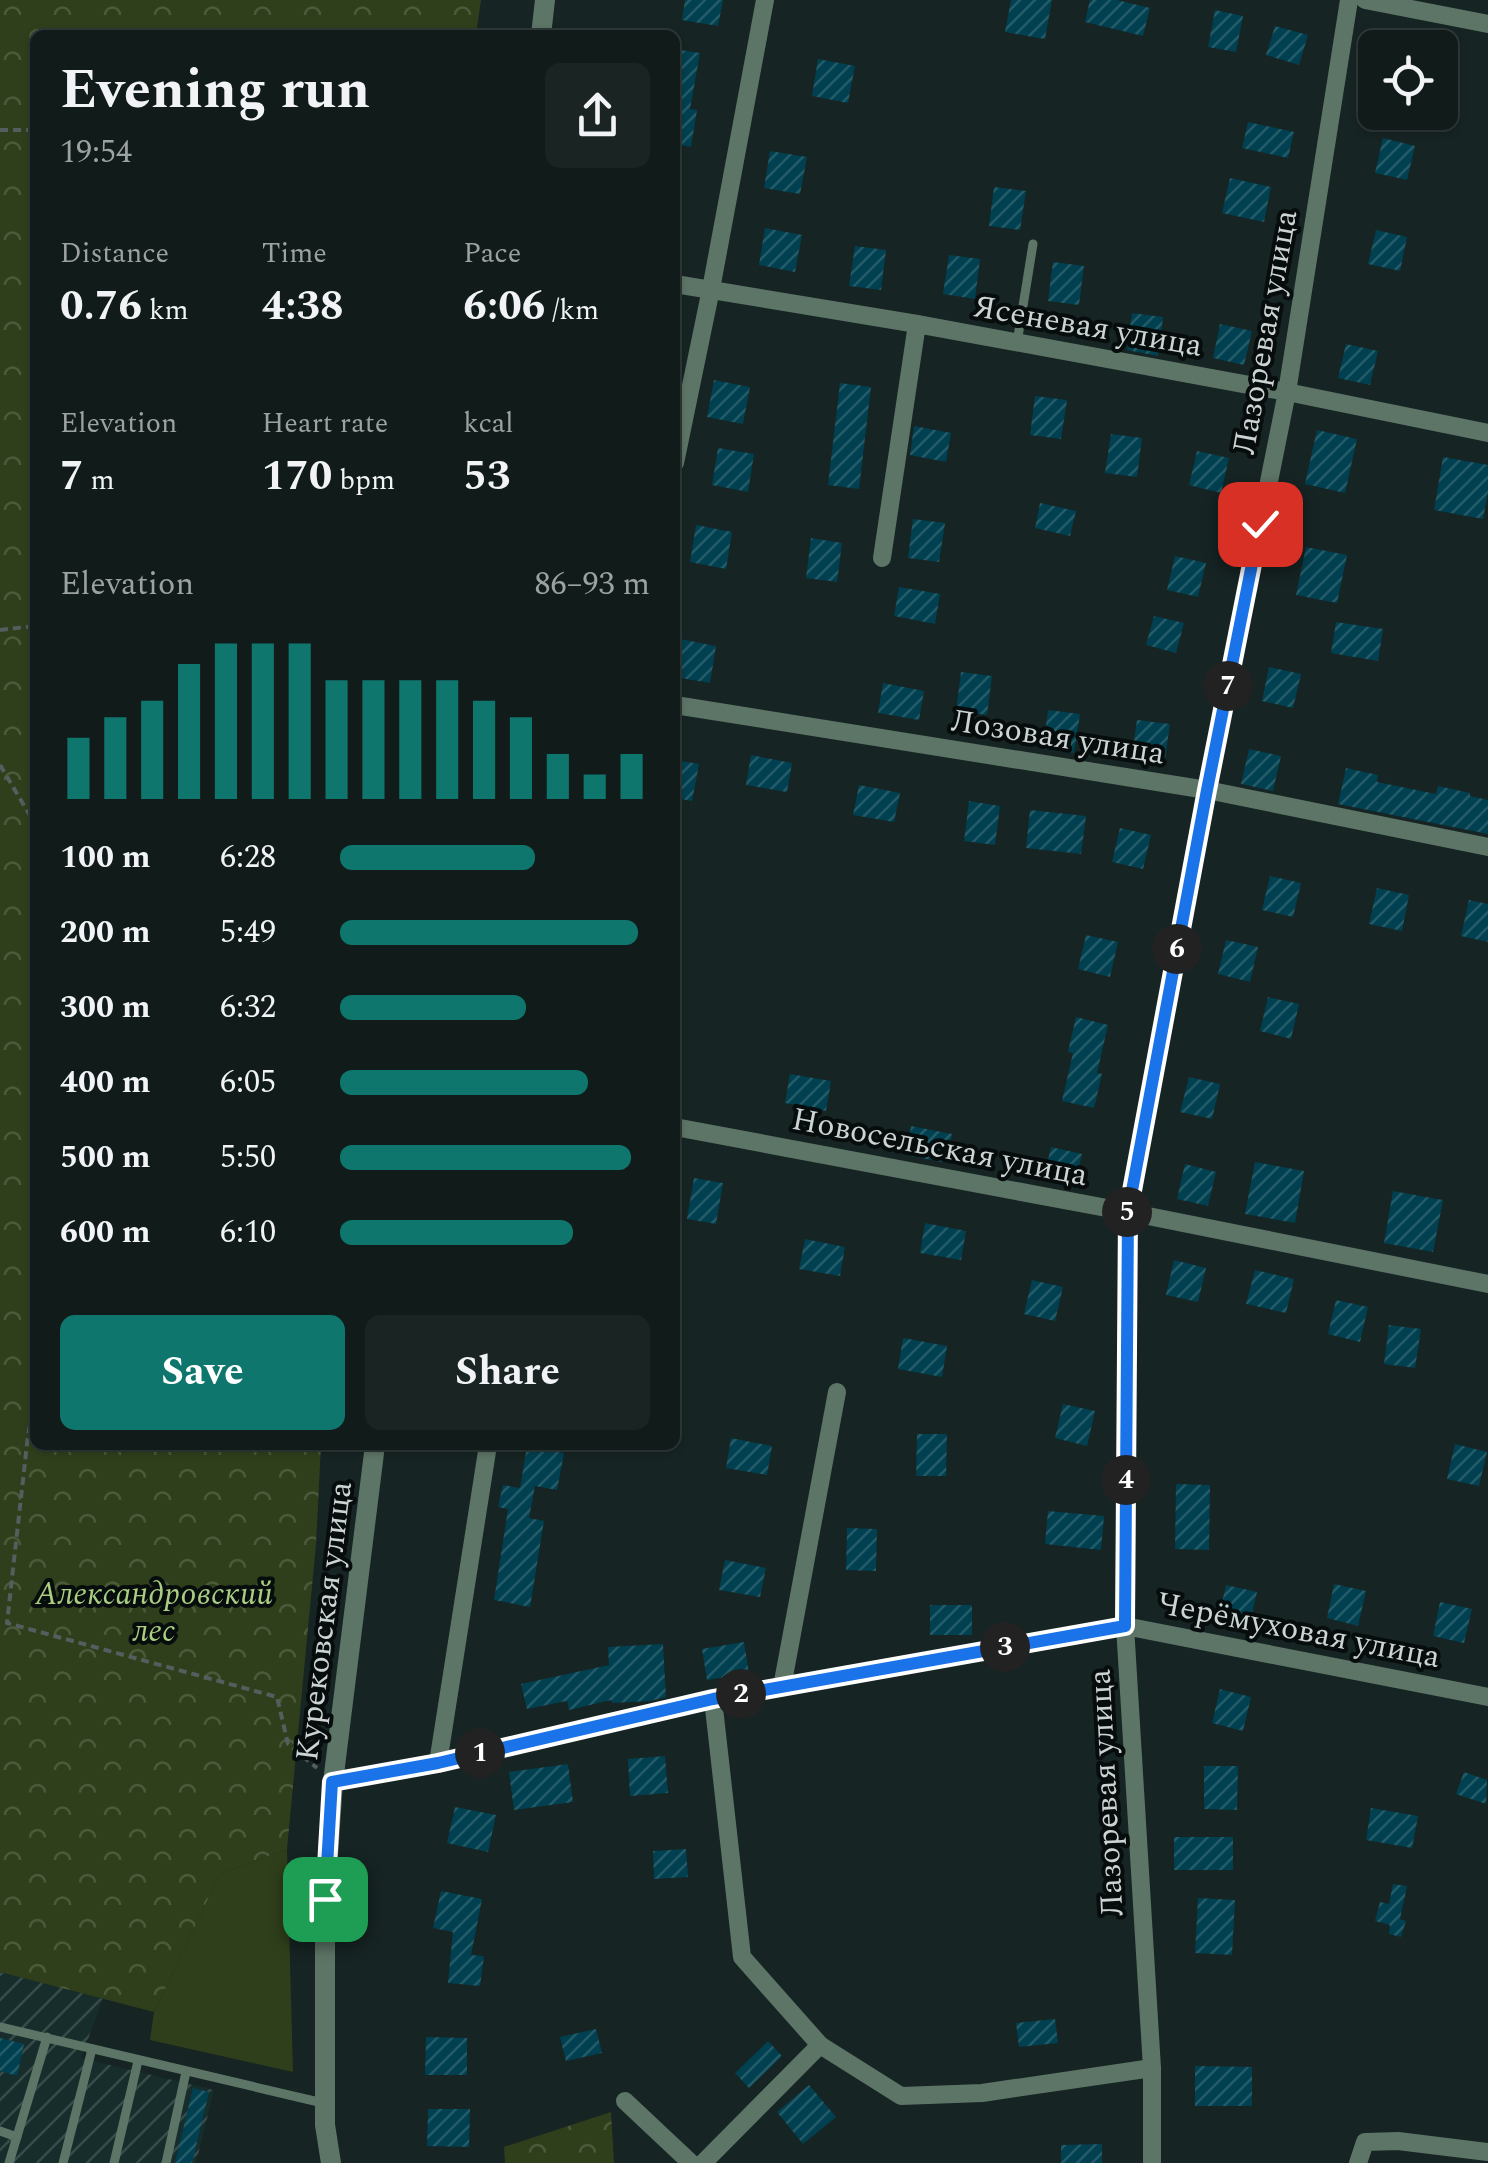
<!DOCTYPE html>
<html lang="en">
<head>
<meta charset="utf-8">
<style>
	:root { --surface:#101b1a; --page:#192423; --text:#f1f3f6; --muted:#9ca1a2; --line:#303939; --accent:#0f766e }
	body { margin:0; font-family:Spectral,serif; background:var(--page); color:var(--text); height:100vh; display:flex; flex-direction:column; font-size:38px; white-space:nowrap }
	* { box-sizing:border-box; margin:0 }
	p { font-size:32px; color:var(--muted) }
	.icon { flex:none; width:55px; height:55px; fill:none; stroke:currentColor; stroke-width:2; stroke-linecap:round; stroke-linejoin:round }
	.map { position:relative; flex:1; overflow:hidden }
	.sheet { position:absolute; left:30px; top:30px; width:650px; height:1420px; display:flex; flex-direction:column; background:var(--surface); border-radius:15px; box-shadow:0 2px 8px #0004,0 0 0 2px var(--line) }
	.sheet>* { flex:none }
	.fabs { position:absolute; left:1358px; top:30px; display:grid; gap:20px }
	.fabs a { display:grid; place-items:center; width:100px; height:100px; border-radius:15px; background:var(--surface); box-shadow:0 2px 8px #0004,0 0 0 2px var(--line); font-size:50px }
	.pin { position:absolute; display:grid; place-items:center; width:85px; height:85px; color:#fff; margin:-42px; border-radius:20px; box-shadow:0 5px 15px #0006 }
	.km { position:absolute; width:50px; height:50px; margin:-25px; border-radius:50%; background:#222; color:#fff; font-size:28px; line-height:50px; text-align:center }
	.round { display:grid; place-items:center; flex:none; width:105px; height:105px; border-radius:15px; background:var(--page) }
	.headline { display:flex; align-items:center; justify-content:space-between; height:170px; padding:0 30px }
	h1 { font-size:55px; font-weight:700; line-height:75px }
	.figures { display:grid; grid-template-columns:repeat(3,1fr); gap:15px; height:170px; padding:10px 30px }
	.figures div { display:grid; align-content:center }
	.figures b { font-size:42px; font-weight:700 }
	.figures small { font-size:28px; font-weight:400 }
	.figures p { font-size:28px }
	.chart { height:280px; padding:20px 30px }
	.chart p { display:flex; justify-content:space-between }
	.chart svg { width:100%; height:180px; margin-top:10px; stroke:var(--accent); stroke-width:6 }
	.button { display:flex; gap:20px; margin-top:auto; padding:20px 30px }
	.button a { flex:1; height:115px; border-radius:15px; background:var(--accent); color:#fff; font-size:40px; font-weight:700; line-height:115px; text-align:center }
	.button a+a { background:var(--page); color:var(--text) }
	ul { padding:0 30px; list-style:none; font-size:32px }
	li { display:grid; grid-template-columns:160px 120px 1fr; align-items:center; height:75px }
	li i { height:25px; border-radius:12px; background:var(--accent) }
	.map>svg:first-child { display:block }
	.industrial { fill:url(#industrial-furrows) }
	.green { fill:#2f3f1b }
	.forest { fill:url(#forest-crowns) }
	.building { fill:url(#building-hatch) }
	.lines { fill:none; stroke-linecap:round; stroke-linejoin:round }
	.path { stroke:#535f5e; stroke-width:4; stroke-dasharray:8 5; stroke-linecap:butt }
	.service { stroke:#5d7567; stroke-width:9 }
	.minor { stroke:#5d7567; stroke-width:18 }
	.tertiary { stroke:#5d7567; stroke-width:20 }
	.route-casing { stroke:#fff; stroke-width:20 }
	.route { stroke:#1a73e8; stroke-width:12 }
	.labels { text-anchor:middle; stroke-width:8; stroke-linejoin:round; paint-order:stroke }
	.street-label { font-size:32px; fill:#cbd4d3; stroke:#070c0c }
	.park-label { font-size:32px; font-style:italic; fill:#aace81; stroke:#070c0c }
</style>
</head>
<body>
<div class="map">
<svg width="1488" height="2163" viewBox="0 0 1488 2163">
	<defs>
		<pattern id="industrial-furrows" width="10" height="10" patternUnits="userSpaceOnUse" patternTransform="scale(2.5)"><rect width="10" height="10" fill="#162d2b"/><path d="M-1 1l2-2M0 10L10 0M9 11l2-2" fill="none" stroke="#374b49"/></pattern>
		<pattern id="forest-crowns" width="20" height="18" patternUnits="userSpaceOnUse" patternTransform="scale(2.5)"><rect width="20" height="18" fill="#2f3f1b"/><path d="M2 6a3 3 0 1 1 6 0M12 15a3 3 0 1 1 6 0" fill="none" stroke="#4c5a3b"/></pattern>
		<pattern id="building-hatch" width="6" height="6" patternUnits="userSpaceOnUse" patternTransform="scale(2.5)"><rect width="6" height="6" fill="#004050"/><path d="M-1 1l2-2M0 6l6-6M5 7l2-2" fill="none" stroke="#245b68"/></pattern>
	</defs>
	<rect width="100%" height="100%" fill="#162423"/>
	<polygon class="industrial" points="0,1972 103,1999 81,2058 214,2090 196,2163 0,2163"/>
	<polygon class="green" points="287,1849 293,2072 150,2040 154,2012 220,1874"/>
	<g class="forest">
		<polygon points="0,0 481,0 476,35 35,35 35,1445 321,1445 316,1544 287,1849 220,1874 154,2012 0,1972"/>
		<polygon points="611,2112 614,2163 505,2163 504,2147"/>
	</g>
	<g class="building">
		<polygon points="685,0 723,0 718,26 682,20"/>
		<polygon points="1011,0 1052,0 1045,39 1005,32"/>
		<polygon points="1090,0 1117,0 1150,8 1143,36 1085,22"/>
		<polygon points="1215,10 1243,16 1236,52 1208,47"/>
		<polygon points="1275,26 1308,35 1299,65 1266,55"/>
		<polygon points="675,49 700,53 690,109 697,110 691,147 675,144"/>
		<polygon points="818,59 855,66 848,103 812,96"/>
		<polygon points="1248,122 1294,132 1288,158 1242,148"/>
		<polygon points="1383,138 1415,146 1407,180 1375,173"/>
		<polygon points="770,151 807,157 800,194 764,188"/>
		<polygon points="1230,178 1271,187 1264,222 1222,213"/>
		<polygon points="994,187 1026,191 1020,230 989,226"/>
		<polygon points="765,228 802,235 795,272 759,265"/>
		<polygon points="1376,230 1407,237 1400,271 1368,264"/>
		<polygon points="855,246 886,250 881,290 849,286"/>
		<polygon points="949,255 980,259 975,299 943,294"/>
		<polygon points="1053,262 1084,266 1079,305 1048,301"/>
		<polygon points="1132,313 1163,317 1158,356 1127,350"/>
		<polygon points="1220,324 1252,331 1244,365 1213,358"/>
		<polygon points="1346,344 1378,351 1370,385 1338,378"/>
		<polygon points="714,380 750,387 743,424 707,417"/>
		<polygon points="840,383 871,387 859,489 828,485"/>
		<polygon points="1035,396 1067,400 1061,439 1030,435"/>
		<polygon points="914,426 951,433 946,462 910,455"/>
		<polygon points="1317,430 1357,439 1345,493 1305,484"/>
		<polygon points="1111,434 1142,438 1137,477 1105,473"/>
		<polygon points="718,448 754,454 748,492 712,485"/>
		<polygon points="1197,451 1229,458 1221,493 1189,485"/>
		<polygon points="1443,457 1488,465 1488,492 1483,519 1434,510"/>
		<polygon points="1040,503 1076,511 1070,536 1035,528"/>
		<polygon points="913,519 945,523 939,562 908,558"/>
		<polygon points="696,525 732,532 726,569 690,562"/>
		<polygon points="811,538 842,543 837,582 806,578"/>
		<polygon points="1306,547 1347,555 1337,603 1296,595"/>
		<polygon points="1175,556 1206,563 1198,597 1167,590"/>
		<polygon points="899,587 940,594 935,624 894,616"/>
		<polygon points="1154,616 1184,623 1176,653 1146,645"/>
		<polygon points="1336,622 1383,629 1378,661 1331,653"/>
		<polygon points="680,639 716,646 710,683 675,677"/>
		<polygon points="1269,667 1301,674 1293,708 1262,701"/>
		<polygon points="961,672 992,676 987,715 956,711"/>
		<polygon points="883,683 924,691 919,720 878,713"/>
		<polygon points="1048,710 1080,714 1074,753 1043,749"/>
		<polygon points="1137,720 1170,724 1164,766 1131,761"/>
		<polygon points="1249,749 1281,756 1273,791 1241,784"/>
		<polygon points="751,755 792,763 787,792 746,785"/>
		<polygon points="675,760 699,764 692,801 675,798"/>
		<polygon points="1346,768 1378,775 1377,782 1436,794 1438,786 1470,793 1470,796 1488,800 1488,834 1338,804"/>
		<polygon points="859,785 900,793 894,822 853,815"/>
		<polygon points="969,801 1000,806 995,845 964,841"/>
		<polygon points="1030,810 1086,816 1081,854 1026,848"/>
		<polygon points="1120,828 1151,835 1143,869 1112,862"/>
		<polygon points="1270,876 1301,883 1293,917 1262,910"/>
		<polygon points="1377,888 1409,895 1402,931 1369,924"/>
		<polygon points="1469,900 1488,904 1488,942 1461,936"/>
		<polygon points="1086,935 1118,942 1110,977 1078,969"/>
		<polygon points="1226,940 1258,947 1250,982 1218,974"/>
		<polygon points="1268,997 1299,1004 1291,1039 1260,1031"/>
		<polygon points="1076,1017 1108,1025 1097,1073 1102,1074 1094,1108 1062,1101 1073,1053 1068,1052"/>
		<polygon points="790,1074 831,1081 826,1111 785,1103"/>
		<polygon points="1189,1077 1220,1084 1212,1119 1180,1112"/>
		<polygon points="911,1126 952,1134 947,1163 906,1155"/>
		<polygon points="1051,1147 1082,1154 1074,1188 1043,1181"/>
		<polygon points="1255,1162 1304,1171 1295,1223 1245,1214"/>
		<polygon points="1185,1164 1216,1172 1208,1206 1177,1199"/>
		<polygon points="694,1178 723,1183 716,1224 687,1219"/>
		<polygon points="1393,1191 1443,1200 1433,1252 1384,1243"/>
		<polygon points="925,1223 966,1231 961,1260 920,1253"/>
		<polygon points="805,1239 845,1247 840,1276 799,1269"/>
		<polygon points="1174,1260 1206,1268 1198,1302 1166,1295"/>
		<polygon points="1255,1270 1294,1279 1286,1313 1246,1304"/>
		<polygon points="1032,1280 1063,1287 1055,1321 1024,1314"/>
		<polygon points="1336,1300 1368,1307 1360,1342 1328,1334"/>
		<polygon points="1389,1325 1421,1329 1415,1368 1384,1364"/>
		<polygon points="903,1338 947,1346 942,1377 898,1369"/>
		<polygon points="1063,1404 1095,1411 1087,1446 1055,1438"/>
		<polygon points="917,1434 947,1434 946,1476 916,1476"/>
		<polygon points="731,1438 772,1446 767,1475 726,1468"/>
		<polygon points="1455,1444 1487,1452 1479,1486 1447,1479"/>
		<polygon points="527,1446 564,1453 557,1490 535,1486 529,1518 544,1521 530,1607 494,1600 508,1509 498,1507 503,1485 520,1488"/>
		<polygon points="1176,1484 1210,1485 1209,1550 1175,1549"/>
		<polygon points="1048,1511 1104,1516 1101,1550 1045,1544"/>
		<polygon points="847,1528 877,1529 876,1571 846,1570"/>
		<polygon points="725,1560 766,1568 760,1597 719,1590"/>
		<polygon points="1334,1584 1366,1591 1358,1626 1327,1618"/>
		<polygon points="1226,1585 1257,1592 1249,1627 1218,1620"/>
		<polygon points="1440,1602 1472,1609 1464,1643 1433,1636"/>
		<rect x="930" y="1605" width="42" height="30"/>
		<polygon points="744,1642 749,1673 707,1680 702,1649"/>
		<polygon points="663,1644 666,1697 650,1701 612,1703 611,1700 569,1710 567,1701 527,1709 521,1684 609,1665 608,1647"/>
		<polygon points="1220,1689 1251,1697 1243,1731 1212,1723"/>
		<polygon points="665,1756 668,1793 630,1796 628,1759"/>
		<polygon points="568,1764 573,1802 514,1810 509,1772"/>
		<polygon points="1204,1766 1238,1766 1237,1810 1204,1809"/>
		<polygon points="1464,1772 1487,1780 1486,1804 1456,1794"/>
		<polygon points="455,1807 496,1815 488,1852 447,1843"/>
		<polygon points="1371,1808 1418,1816 1412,1848 1366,1840"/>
		<rect x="1174" y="1837" width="59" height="33"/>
		<polygon points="686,1849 688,1877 654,1879 653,1851"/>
		<polygon points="1393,1884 1407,1886 1400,1919 1406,1921 1401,1937 1389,1934 1390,1925 1375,1921 1380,1902 1389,1904"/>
		<polygon points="441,1891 482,1899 471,1955 484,1956 480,1986 448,1983 453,1932 433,1928"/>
		<polygon points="1198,1898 1235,1900 1232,1955 1195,1953"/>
		<polygon points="1055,2019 1058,2043 1019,2047 1016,2023"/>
		<polygon points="596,2029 602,2053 566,2061 560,2037"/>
		<polygon points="426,2037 467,2038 467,2075 425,2075"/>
		<polygon points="0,2038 24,2044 17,2076 0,2071"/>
		<polygon points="768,2041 782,2056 749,2088 735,2073"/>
		<polygon points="1195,2066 1252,2067 1252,2106 1195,2106"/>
		<polygon points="809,2085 836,2117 803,2144 777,2112"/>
		<polygon points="193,2088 209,2092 192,2163 175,2163"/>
		<polygon points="428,2109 470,2109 469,2147 427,2146"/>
		<polygon points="1102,2144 1102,2163 1061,2163 1061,2145"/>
	</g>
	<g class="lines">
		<g class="path">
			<polyline points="0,130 35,130"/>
			<polyline points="0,630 35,626"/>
			<polyline points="0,765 35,824"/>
			<polyline points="35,1400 28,1435 7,1623 277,1697 288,1744 317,1768"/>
		</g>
		<g class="service">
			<polyline points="1017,343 1033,244"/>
			<polyline points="0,2027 323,2103"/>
			<polyline points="0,2131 17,2137"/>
			<polyline points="9,2163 47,2037"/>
			<polyline points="63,2163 92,2049"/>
			<polyline points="114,2163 138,2061"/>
			<polyline points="166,2163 186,2072"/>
		</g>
		<g class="minor">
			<polyline points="1365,0 1488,24"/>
			<polyline points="675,284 917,324 1287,392 1488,433"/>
			<polyline points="675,463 711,289 765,0"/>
			<polyline points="882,558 917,324"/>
			<polyline points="675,705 1207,790 1488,847"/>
			<polyline points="675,1127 1128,1212 1488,1284"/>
			<polyline points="782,1687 837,1392"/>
			<polyline points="713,1699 742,1957 820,2045 901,2096 982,2093 1152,2068"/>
			<polyline points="438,1763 488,1445"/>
			<polyline points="333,1782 438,1763 713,1699 1125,1626 1488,1697"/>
			<polyline points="625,2101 691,2163"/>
			<polyline points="703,2163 820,2045"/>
			<polyline points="1152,2163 1152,2068 1125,1626 1128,1212 1207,790 1287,392 1349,0"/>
			<polyline points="1358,2163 1365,2142 1398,2141 1488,2152"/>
		</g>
		<g class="tertiary">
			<polyline points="541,35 545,0"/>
			<polyline points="331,2163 325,2125 325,1899 333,1782 375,1445"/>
		</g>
	</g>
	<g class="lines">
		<g class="route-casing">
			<polyline id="route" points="325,1899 332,1782 438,1763 713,1699 1125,1626 1128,1212 1207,790 1260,524"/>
		</g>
		<use href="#route" class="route"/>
	</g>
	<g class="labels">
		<g class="street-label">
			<text transform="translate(1088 325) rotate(10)" y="11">Ясеневая улица</text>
			<text transform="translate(1264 332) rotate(-80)" y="11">Лазоревая улица</text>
			<text transform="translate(1058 736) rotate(9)" y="11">Лозовая улица</text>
			<text transform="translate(940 1146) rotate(11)" y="11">Новосельская улица</text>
			<text transform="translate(323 1621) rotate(-83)" y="11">Курековская улица</text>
			<text transform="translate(1299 1629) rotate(11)" y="11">Черёмуховая улица</text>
			<text transform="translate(1105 1793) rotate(-93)" y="11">Лазоревая улица</text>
		</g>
		<g class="park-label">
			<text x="154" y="1604">Александровский<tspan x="154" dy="37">лес</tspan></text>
		</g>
	</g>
</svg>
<div class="fabs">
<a><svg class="icon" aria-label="locate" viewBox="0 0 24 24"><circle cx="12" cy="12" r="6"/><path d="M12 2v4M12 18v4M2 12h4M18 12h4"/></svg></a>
</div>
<div class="pin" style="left:325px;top:1899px;background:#1e9e55"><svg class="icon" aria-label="arrive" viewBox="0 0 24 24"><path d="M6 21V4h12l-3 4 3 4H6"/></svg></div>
<div class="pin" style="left:1260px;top:524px;background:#d93025"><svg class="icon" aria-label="check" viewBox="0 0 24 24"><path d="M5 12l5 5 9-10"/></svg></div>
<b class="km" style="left:480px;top:1753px">1</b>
<b class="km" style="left:741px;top:1694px">2</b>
<b class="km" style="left:1005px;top:1647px">3</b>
<b class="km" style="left:1126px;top:1480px">4</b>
<b class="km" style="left:1127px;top:1212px">5</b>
<b class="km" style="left:1177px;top:949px">6</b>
<b class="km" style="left:1228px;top:686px">7</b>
<section class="sheet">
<div class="headline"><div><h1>Evening run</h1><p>19:54</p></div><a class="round"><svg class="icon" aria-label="share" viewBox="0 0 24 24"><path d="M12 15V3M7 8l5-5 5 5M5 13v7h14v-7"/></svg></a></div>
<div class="figures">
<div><p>Distance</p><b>0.76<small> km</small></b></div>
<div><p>Time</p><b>4:38</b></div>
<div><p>Pace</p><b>6:06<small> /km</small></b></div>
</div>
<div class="figures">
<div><p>Elevation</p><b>7<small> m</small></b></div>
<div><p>Heart rate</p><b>170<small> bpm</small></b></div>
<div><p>kcal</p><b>53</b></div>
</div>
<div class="chart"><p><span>Elevation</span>86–93 m</p>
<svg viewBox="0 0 160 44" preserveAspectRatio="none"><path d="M5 44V29M15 44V24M25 44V20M35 44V11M45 44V6M55 44V6M65 44V6M75 44V15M85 44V15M95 44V15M105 44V15M115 44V20M125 44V24M135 44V33M145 44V38M155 44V33"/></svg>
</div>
<ul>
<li><b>100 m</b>6:28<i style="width:63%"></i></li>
<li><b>200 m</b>5:49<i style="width:96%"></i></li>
<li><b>300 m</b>6:32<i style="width:60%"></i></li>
<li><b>400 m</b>6:05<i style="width:80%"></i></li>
<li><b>500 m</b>5:50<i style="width:94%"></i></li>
<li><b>600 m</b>6:10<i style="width:75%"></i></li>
</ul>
<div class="button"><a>Save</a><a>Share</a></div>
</section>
</div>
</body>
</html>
